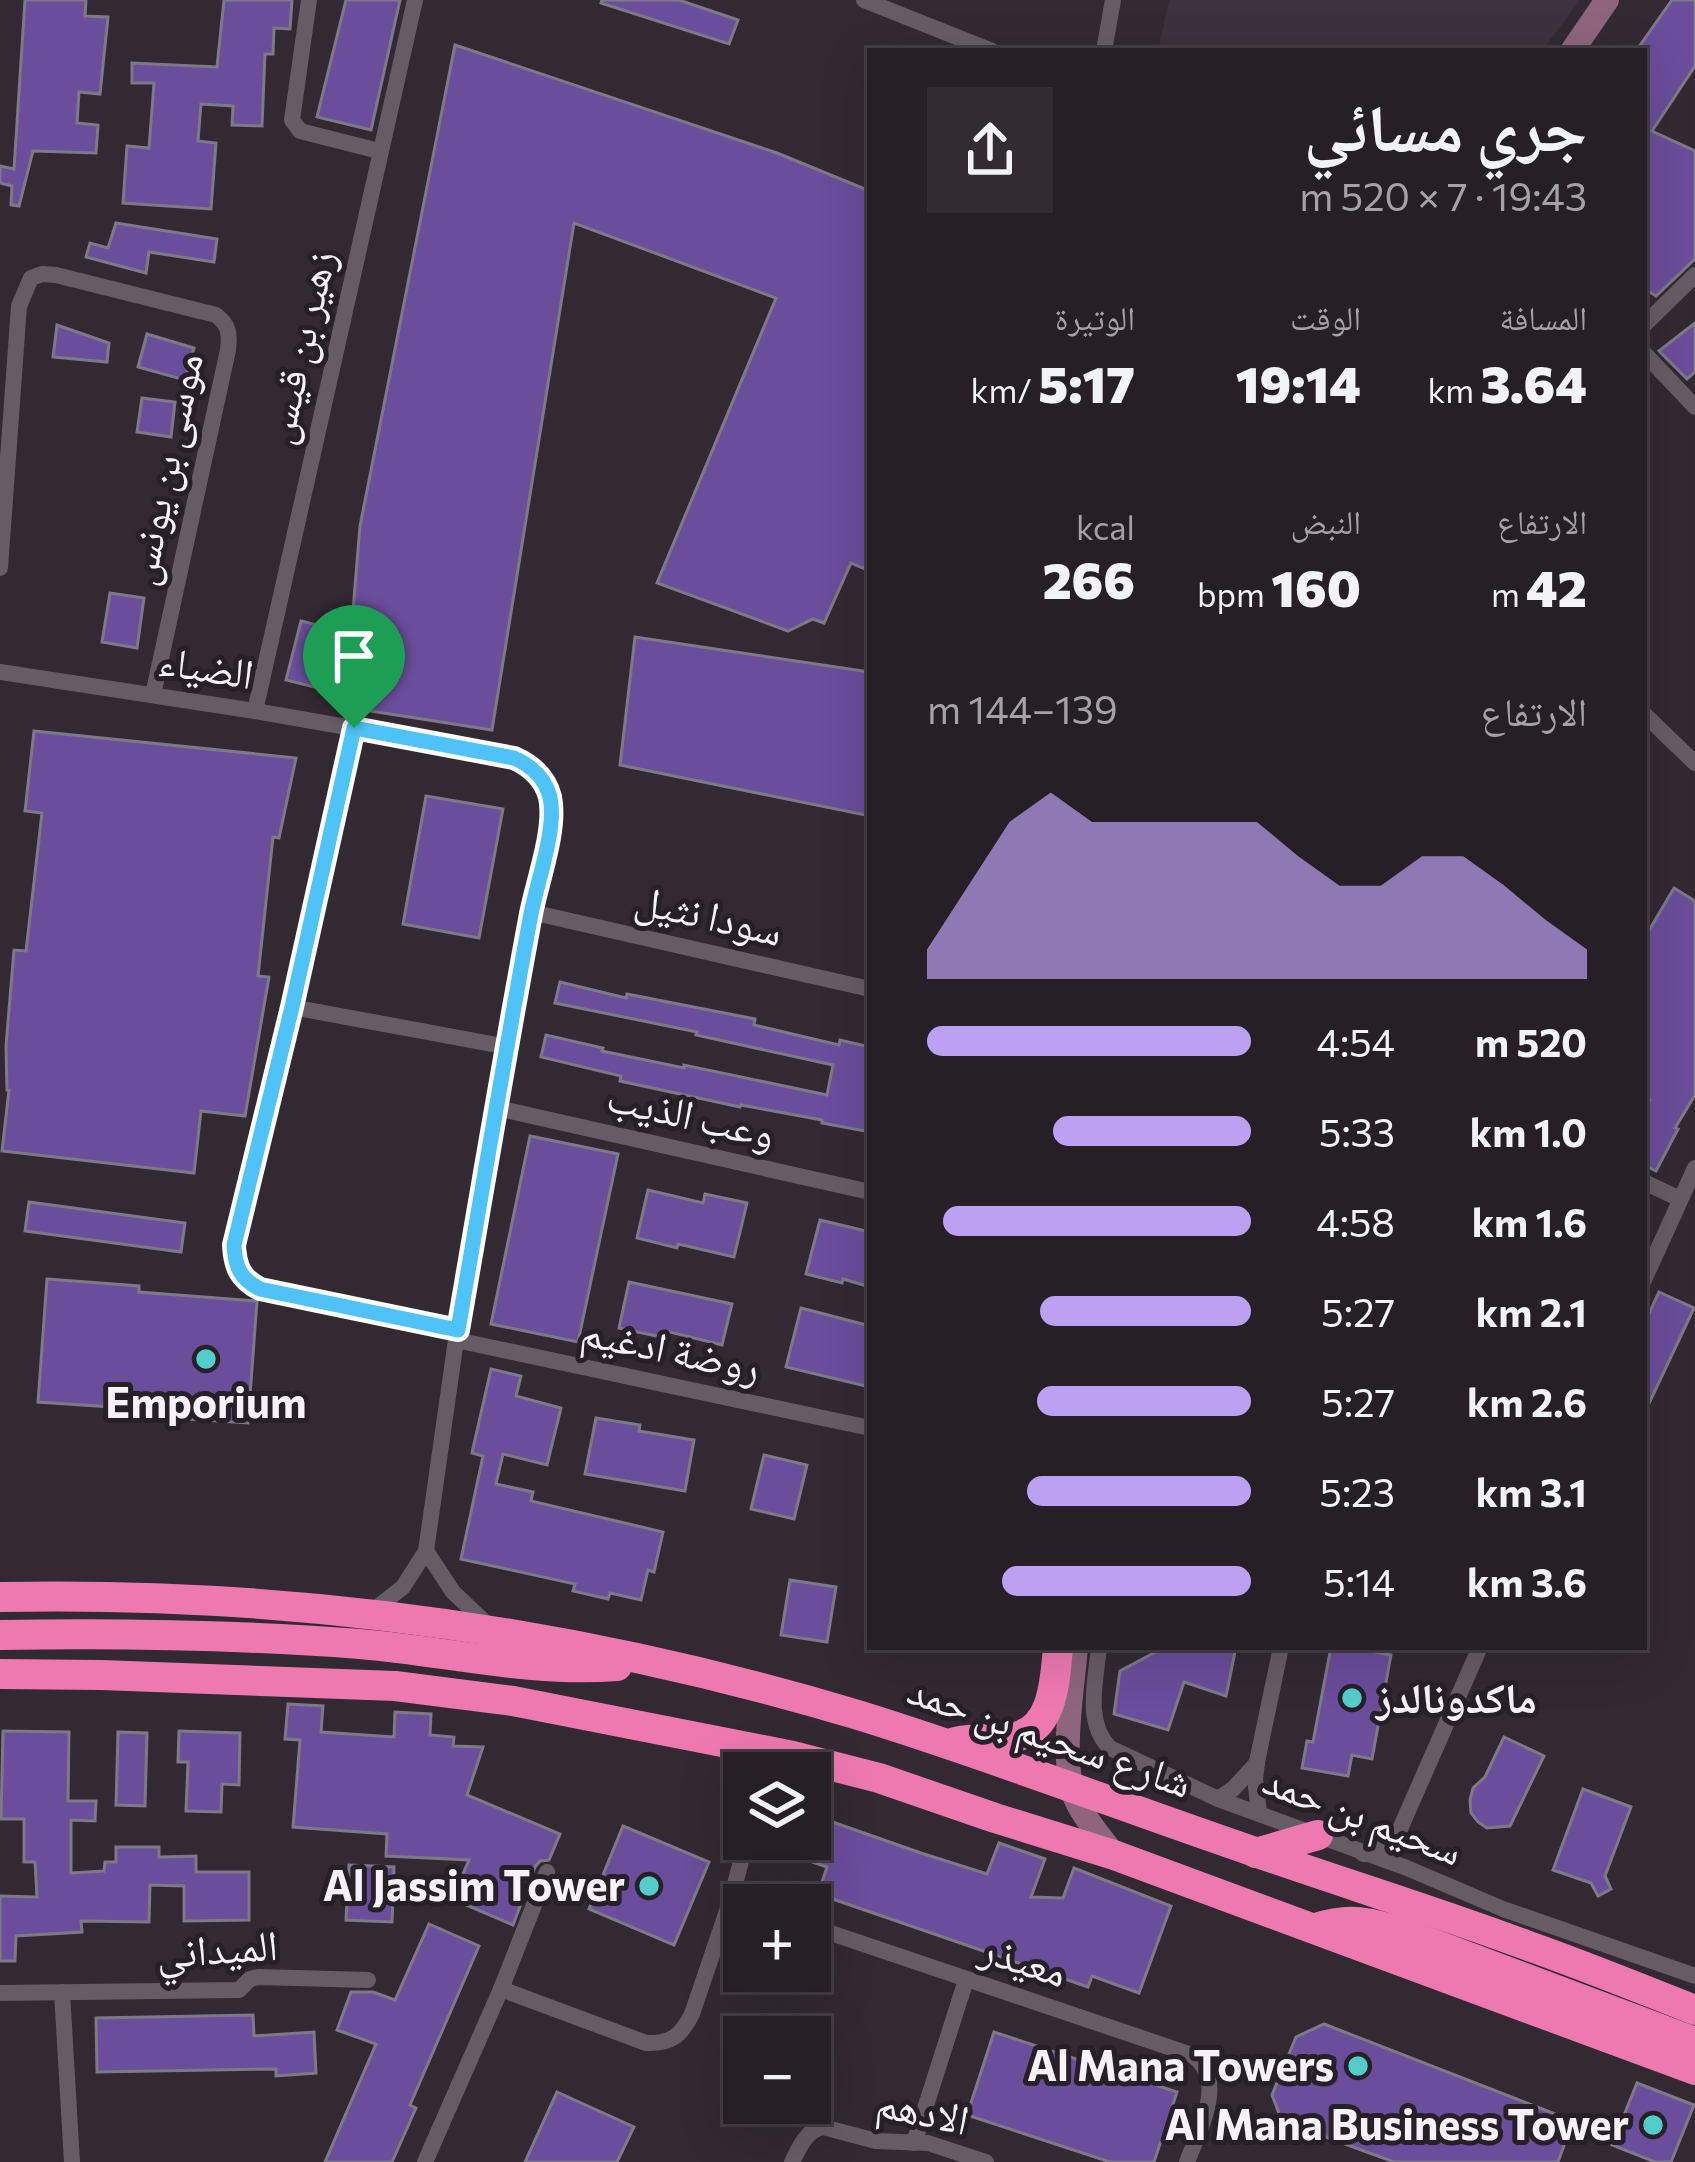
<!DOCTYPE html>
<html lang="ar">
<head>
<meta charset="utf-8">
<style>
	:root { --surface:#261f26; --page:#322c32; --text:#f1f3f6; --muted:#a4a2a7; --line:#423d43; --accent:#bca0f2 }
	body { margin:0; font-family:Commissioner,"Noto Naskh Arabic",sans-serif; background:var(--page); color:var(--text); direction:rtl; height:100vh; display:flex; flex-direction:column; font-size:45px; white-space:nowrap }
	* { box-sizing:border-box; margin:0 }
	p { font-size:39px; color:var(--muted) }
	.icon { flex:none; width:66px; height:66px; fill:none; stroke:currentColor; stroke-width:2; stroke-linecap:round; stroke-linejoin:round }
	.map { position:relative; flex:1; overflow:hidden; direction:ltr }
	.drawer { position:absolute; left:867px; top:48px; width:780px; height:1602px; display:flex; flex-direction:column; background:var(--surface); border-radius:0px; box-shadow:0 12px 48px #0002,0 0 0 3px var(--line); direction:rtl }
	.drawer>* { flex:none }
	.tools { position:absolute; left:723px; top:1752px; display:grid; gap:24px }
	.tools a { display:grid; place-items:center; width:108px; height:108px; border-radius:0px; background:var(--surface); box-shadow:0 12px 48px #0002,0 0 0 3px var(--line); font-size:60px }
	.pin { position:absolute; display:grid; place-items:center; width:102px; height:102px; color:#fff; margin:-123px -51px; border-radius:50% 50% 50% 0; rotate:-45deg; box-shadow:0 0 12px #0007 }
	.pin .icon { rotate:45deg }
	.round { display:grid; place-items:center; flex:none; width:126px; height:126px; border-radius:0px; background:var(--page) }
	.overview { display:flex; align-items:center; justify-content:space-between; height:204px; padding:0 60px }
	h1 { font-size:66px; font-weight:800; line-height:90px }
	.metrics { display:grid; grid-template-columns:repeat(3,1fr); gap:18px; height:204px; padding:12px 60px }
	.metrics div { display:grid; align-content:center }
	.metrics b { font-size:51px; font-weight:800 }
	.metrics small { font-size:33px; font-weight:400 }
	.metrics p { font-size:33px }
	.chart { height:336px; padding:24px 60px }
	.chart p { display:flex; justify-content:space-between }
	.chart svg { width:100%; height:216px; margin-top:12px; fill:var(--accent); opacity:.7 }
	ul { padding:0 60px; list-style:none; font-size:39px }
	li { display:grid; grid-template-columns:192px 144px 1fr; align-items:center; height:90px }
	li i { height:30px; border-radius:15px; background:var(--accent) }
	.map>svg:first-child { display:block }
	.built { fill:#3e313e }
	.building { fill:#6a4d9b; stroke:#7d7986; stroke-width:3 }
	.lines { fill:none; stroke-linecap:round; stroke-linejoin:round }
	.street { stroke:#665c66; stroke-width:16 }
	.secondary { stroke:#8e657c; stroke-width:24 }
	.highway { stroke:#ed79b0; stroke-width:30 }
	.route-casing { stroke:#fff; stroke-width:24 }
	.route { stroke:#4fc3f7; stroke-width:15 }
	.poi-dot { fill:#53cdca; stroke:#282028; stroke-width:4.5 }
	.labels { text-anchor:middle; stroke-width:10; stroke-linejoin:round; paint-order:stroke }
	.street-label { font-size:42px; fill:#f7f2f7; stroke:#282028 }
	.poi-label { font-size:42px; font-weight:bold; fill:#f7f2f7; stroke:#282028; text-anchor:end }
</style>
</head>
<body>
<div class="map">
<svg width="1695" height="2162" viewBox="0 0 1695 2162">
	<rect width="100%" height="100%" fill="#322932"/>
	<polygon class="built" points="1169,0 1580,0 1542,51 1158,51"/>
	<g class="building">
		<polygon points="25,0 86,0 85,16 108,17 100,94 79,92 77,123 98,125 96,153 33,151 19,206 11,205 12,186 0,183 0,166 14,169"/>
		<polygon points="224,0 292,0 290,29 274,28 273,54 265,54 262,126 232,125 233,106 201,104 198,141 216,143 211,209 123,203 127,146 149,148 154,83 132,83 132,63 217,67"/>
		<polygon points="346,0 400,0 371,130 317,117"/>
		<polygon points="602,0 679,0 738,20 729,44 601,3"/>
		<polygon points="1672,0 1695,0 1695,66 1652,131 1695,151 1695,259 1656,296 1644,288 1644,51 1636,51"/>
		<polygon points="455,45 777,153 870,191 870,571 851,563 824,623 813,619 788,631 657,583 776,298 574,223 492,730 345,707 360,526"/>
		<polygon points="116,223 217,239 214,262 149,252 146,273 86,257 90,243 108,248"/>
		<polygon points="1695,323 1695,372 1687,379 1659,351"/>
		<polygon points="57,325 109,343 107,362 53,357"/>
		<polygon points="147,334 194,348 185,380 138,367"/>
		<polygon points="142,398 175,402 171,437 137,432"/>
		<polygon points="110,593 144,598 137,648 102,642"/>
		<polygon points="301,621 329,628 314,687 286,680"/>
		<polygon points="635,637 870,672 870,816 620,765"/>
		<polygon points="34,731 296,758 279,838 273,837 258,976 269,977 245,1116 201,1111 194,1173 2,1151 9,1090 7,1090 6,1046 14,950 26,951 42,813 25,811"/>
		<polygon points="426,796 503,809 479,938 403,924"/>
		<polygon points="1674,888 1695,901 1695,1095 1675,1128 1678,1129 1656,1171 1644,1165 1644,1112 1650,1100 1644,1096 1644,939"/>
		<polygon points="560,982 626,998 627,994 755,1019 754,1025 839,1045 840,1040 870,1047 870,1132 822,1123 822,1120 741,1105 740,1107 620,1081 621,1076 541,1057 546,1035 603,1048 602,1051 684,1068 684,1065 827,1095 833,1065 696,1035 697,1032 555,1003"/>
		<polygon points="530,1136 618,1154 578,1342 491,1324"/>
		<polygon points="648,1190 703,1203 705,1194 747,1203 734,1257 678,1244 677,1248 637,1238"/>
		<polygon points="29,1202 185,1223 181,1252 25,1231"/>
		<polygon points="820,1220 870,1232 870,1287 843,1279 842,1283 806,1274"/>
		<polygon points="47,1279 139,1286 139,1292 257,1301 248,1423 155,1417 156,1410 38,1402"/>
		<polygon points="629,1282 732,1304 722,1345 662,1330 661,1337 619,1328"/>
		<polygon points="1659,1292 1694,1308 1644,1414 1644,1324"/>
		<polygon points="801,1308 870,1326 870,1387 786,1367"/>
		<polygon points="491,1369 521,1376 516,1396 561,1408 547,1465 503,1454 496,1484 533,1492 531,1501 663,1532 654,1572 648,1570 641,1600 610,1593 608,1599 573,1591 575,1584 461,1559 483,1456 472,1453"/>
		<polygon points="596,1418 640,1425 639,1431 694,1440 685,1491 585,1474"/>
		<polygon points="764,1455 807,1465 794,1519 751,1509"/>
		<polygon points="790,1580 836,1587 827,1642 781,1635"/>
		<polygon points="1165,1647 1236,1647 1226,1696 1184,1682 1168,1730 1114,1714 1120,1671"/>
		<polygon points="1331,1647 1349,1647 1391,1655 1372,1759 1352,1755 1348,1776 1302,1768 1307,1741 1313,1742"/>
		<polygon points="288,1704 323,1706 321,1732 394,1737 395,1712 431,1714 430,1735 454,1737 453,1746 483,1747 467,1795 560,1834 549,1860 540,1861 535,1867 513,1925 452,1899 469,1860 386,1856 387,1834 293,1827 300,1740 285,1739"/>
		<polygon points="3,1731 69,1732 68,1801 96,1801 95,1821 71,1820 71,1873 104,1871 105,1862 116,1862 116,1847 159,1847 159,1857 196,1856 196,1872 249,1872 249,1920 184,1921 184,1886 150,1885 149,1922 81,1921 82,1932 16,1936 15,1961 0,1961 0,1896 37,1897 35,1862 24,1862 24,1819 1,1819"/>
		<polygon points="179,1731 240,1733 239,1785 222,1784 221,1812 186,1811 188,1762 178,1762"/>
		<polygon points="118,1732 147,1733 145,1806 116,1805"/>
		<polygon points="1504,1737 1544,1756 1510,1826 1487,1828 1478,1822 1471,1813 1470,1800 1473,1788 1485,1777"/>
		<polygon points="810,1781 831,1788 821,1818 921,1853 987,1874 999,1843 1045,1859 1031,1897 1063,1898 1074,1868 1171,1906 1139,1993 1092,1976 1088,1987 818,1894 827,1867 759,1844 759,1839 810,1839"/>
		<polygon points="1583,1789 1631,1807 1605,1876 1611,1889 1598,1896 1591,1883 1553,1870"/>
		<polygon points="623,1826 709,1862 674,1945 589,1909"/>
		<polygon points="349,1865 394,1867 392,1922 346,1920"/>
		<polygon points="429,1924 479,1946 410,2105 416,2108 392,2162 325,2162 376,2044 337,2030 351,1992 373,1992 395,2000"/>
		<polygon points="253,2015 254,2036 314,2032 316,2073 276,2076 276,2069 97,2072 96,2018"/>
		<polygon points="1324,2024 1555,2114 1566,2140 1558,2162 1394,2162 1282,2121 1272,2095 1296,2037"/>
		<polygon points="994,2032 1177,2092 1154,2162 1110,2162 967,2115"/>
		<polygon points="1637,2083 1694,2105 1671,2162 1655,2162 1612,2145"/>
		<polygon points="557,2092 634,2127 617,2162 525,2162"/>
	</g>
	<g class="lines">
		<g class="street">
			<polyline points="309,0 292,120 300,131 379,151"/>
			<polyline points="864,0 992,51"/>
			<polyline points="1104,51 1113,0"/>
			<polyline points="1644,325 1695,275"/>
			<polyline points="1644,353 1695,407"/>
			<path d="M 0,568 L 19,306 L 31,278 L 42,274 L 56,275 L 216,315 C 229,325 230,334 228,350 L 153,695"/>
			<polyline points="0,672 255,711 501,754 530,765 543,781 551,800 550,827 531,912 456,1340 426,1551 403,1587 370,1613"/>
			<polyline points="255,711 415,0"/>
			<polyline points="1644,714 1695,763"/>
			<path d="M 354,728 L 292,1007 L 234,1245 C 235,1267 240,1279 260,1289 L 458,1330"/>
			<polyline points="531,912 870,989"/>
			<polyline points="292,1007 508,1047"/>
			<polyline points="497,1108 870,1192"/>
			<polyline points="1644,1182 1680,1199"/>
			<polyline points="1644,1280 1695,1168"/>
			<polyline points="456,1340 870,1428"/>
			<polyline points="426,1551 453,1592 491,1628"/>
			<path d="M 1099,1647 C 1096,1679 1084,1723 1110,1748 L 1218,1799 L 1407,1868 L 1503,1909 L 1695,1976"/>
			<polyline points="729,1745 750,1773"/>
			<polyline points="1218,1799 1233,1789 1257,1763"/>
			<polyline points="1259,1812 1255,1779 1257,1762 1281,1647"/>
			<polyline points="1363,1854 1387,1842 1400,1829 1480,1647"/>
			<path d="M 810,1926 L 1192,2055 C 1228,2079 1199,2130 1187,2162"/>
			<path d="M 501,1989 L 646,2043 C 671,2044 681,2036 692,2014 L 731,1899 L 747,1839"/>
			<polyline points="62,1992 72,2162"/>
			<polyline points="0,1993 239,1990 250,1979 258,1977 368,1980"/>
			<polyline points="914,2143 966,1980"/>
			<polyline points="425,2162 501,1989 547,1872"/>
			<path d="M 792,2162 C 799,2148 806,2130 823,2127 L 876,2141 L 928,2143 L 986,2162"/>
		</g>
		<g class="secondary">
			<polyline points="1572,51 1607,0"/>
			<path d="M 1076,1647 C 1073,1688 1059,1763 1076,1800 C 1085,1820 1101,1837 1114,1855"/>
		</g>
		<g class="highway">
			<path d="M 0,1597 C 292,1591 578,1631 858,1715 C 991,1756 1120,1806 1252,1851 C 1343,1883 1435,1911 1526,1945 C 1583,1965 1639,1988 1695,2010"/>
			<path d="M 0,1635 C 119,1633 241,1635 360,1644 C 444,1651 532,1673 617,1666"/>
			<polyline points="0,1674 101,1675 395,1686 513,1701 793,1756 879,1778 995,1818 1114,1855 1695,2070"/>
			<path d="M 955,1742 C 975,1737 994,1740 1014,1737 C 1054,1730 1055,1679 1058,1647"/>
			<polyline points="1256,1853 1318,1835"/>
			<path d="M 1316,1928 C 1350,1917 1369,1922 1402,1932 L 1695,2042"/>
		</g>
	</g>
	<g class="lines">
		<g class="route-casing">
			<path id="route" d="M 354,728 L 514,758 C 532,766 545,778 550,797 C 557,829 537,882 531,914 C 505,1053 482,1191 458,1330 L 260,1289 C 240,1279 235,1266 234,1245 L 292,1007 Z"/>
		</g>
		<use href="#route" class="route"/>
	</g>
	<g class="poi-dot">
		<circle cx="206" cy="1359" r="12"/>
		<circle cx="1352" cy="1698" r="12"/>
		<circle cx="649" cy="1886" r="12"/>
		<circle cx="1358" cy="2066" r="12"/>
		<circle cx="1653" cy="2125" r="12"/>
	</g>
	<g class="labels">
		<g class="street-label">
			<text transform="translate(299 347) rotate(-77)" y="15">زهير بن قيس</text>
			<text transform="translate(164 469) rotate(-78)" y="15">موسى بن يونس</text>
			<text transform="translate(206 667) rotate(9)" y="15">الضياء</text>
			<text transform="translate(709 915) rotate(13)" y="15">سودا نثيل</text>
			<text transform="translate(691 1115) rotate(13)" y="15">وعب الذيب</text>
			<text transform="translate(671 1349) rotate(12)" y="15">روضة ادغيم</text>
			<text transform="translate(1050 1736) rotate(19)" y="15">شارع سحيم بن حمد</text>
			<text transform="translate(1363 1815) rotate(21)" y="15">سحيم بن حمد</text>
			<text transform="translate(217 1949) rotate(-4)" y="15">الميداني</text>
			<text transform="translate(1024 1960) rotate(18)" y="15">معيذر</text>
			<text transform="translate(923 2111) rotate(12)" y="15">الادهم</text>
		</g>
		<g class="poi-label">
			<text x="206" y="1418" text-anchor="middle">Emporium</text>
			<text x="1376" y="1713" text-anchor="start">ماكدونالدز</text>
			<text x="625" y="1901">Al Jassim Tower</text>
			<text x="1334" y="2081">Al Mana Towers</text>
			<text x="1629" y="2140">Al Mana Business Tower</text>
		</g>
	</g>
</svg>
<div class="tools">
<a><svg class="icon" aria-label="layers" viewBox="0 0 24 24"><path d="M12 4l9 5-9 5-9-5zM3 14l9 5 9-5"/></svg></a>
<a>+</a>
<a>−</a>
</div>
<div class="pin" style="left:354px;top:728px;background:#1e9e55"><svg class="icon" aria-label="arrive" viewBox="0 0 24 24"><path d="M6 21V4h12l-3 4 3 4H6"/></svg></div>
<section class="drawer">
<div class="overview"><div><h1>جري مسائي</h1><p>19:43 · 7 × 520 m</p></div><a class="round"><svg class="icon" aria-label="share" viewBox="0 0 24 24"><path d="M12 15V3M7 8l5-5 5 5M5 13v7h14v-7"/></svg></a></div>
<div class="metrics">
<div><p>المسافة</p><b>3.64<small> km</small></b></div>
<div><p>الوقت</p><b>19:14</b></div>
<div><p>الوتيرة</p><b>5:17<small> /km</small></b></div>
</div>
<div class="metrics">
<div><p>الارتفاع</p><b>42<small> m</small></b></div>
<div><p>النبض</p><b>160<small> bpm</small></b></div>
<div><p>kcal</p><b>266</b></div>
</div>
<div class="chart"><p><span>الارتفاع</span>139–144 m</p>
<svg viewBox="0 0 160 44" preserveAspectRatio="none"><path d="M0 44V38L10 25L20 12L30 6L40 12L50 12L60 12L70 12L80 12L90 19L100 25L110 25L120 19L130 19L140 25L150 32L160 38V44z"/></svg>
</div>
<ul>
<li><b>520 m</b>4:54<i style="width:100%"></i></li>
<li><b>1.0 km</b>5:33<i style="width:61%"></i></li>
<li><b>1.6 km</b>4:58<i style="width:95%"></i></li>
<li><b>2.1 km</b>5:27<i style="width:65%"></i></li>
<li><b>2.6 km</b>5:27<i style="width:66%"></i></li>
<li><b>3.1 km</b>5:23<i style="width:69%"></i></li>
<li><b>3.6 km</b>5:14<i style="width:77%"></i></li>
</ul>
</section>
</div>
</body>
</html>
